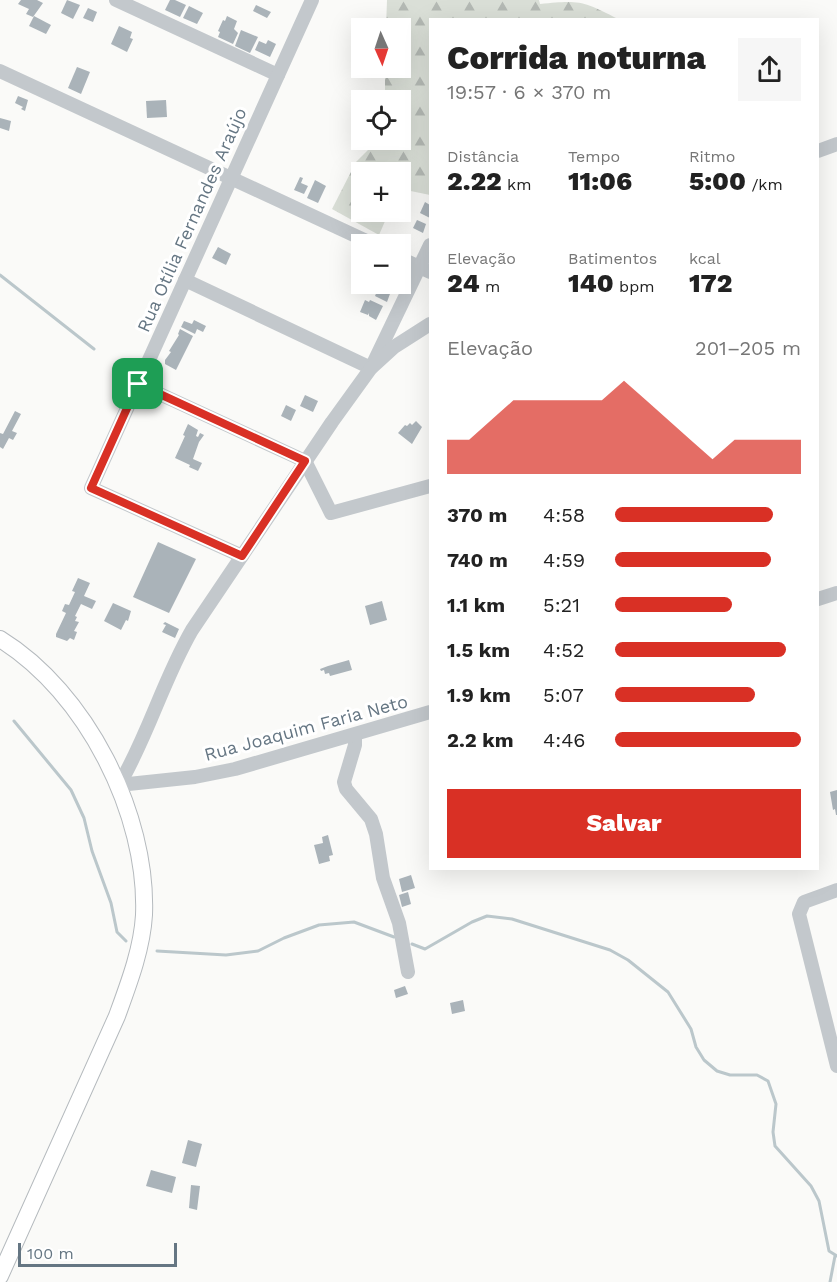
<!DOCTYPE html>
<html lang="pt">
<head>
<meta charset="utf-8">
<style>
	:root { --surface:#fff; --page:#f6f6f6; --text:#222; --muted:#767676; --accent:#d93025 }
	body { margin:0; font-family:"Work Sans",sans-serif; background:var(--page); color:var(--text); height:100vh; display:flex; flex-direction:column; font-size:22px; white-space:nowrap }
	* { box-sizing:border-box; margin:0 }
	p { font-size:20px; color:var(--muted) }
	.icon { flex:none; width:33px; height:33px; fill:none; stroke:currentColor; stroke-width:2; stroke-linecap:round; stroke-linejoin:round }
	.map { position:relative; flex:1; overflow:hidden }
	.drawer { position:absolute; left:429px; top:18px; width:390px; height:852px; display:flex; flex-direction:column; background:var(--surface); border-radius:0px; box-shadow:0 6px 24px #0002 }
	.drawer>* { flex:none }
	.needle { width:39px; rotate:177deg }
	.tools { position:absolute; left:351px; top:18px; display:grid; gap:12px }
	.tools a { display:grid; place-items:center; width:60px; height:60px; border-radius:0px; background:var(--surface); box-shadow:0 6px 24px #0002; font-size:30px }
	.scale { position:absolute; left:18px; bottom:15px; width:159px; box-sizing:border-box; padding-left:6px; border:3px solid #657683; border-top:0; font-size:16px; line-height:21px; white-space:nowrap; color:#657683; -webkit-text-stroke:4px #fff; paint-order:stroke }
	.pin { position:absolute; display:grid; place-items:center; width:51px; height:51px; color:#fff; margin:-26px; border-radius:12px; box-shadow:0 3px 9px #0006 }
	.round { display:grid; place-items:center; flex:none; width:63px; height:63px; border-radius:0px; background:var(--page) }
	.overview { display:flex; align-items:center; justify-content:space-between; height:102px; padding:0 18px }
	h1 { font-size:33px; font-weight:800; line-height:45px }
	.metrics { display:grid; grid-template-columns:repeat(3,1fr); gap:9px; height:102px; padding:6px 18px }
	.metrics div { display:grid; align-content:center }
	.metrics b { font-size:26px; font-weight:800 }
	.metrics small { font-size:16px; font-weight:400 }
	.metrics p { font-size:16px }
	.chart { height:168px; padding:12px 18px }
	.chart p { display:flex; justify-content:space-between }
	.chart svg { width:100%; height:108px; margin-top:6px; fill:var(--accent); opacity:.7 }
	.primary-button { display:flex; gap:12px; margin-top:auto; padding:12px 18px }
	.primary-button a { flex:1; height:69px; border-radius:0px; background:var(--accent); color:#fff; font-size:24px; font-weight:800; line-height:69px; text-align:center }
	ul { padding:0 18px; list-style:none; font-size:20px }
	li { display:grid; grid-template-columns:96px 72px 1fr; align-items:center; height:45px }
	li i { height:15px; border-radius:8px; background:var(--accent) }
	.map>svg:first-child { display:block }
	.forest { fill:url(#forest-firs) }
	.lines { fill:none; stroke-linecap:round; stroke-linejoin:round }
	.stream { stroke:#bbc7cb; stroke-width:3 }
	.building { fill:#aab3b9 }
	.major-casing { stroke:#b5babe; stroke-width:18 }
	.minor { stroke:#c3c8cc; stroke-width:14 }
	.major { stroke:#fff; stroke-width:16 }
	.route-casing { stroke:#fff; stroke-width:12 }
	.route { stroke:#d93025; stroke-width:8 }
	.labels { text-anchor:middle; stroke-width:6; stroke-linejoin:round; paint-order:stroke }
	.street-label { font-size:18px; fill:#657683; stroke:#fff }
</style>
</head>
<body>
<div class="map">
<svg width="837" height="1282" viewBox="0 0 837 1282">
	<defs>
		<pattern id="forest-firs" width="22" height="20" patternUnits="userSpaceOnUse" patternTransform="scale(1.5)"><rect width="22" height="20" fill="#dadfd7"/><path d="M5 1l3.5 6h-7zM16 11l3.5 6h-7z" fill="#b4b9b4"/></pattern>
	</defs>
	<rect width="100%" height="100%" fill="#fafaf8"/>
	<path class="forest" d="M 387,0 L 539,0 L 540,4 C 580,0 583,1 618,19 L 430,20 L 430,195 L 401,189 L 400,172 L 362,172 L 362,212 L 389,212 L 379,235 L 332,209 L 356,162 L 378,140 L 400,140 L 400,100 L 385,100 L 385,68 L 400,68 L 400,28 L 386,28 Z"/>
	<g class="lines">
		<g class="stream">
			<polyline points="0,275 94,349"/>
			<polyline points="14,721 71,790 84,818 92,851 111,903 117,932 126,941"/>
			<polyline points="412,944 425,949 472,922 487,916 512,919 610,950 628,960 668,992 691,1029 696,1047 704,1060 717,1071 730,1075 757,1075 768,1081 776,1104 773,1132 775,1146 811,1186 819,1201 829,1251 837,1256"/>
			<polyline points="157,951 226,955 258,951 284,938 319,925 354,922 394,937"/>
			<polyline points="830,1282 835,1256"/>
		</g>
	</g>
	<g class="building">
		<polygon points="21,0 37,0 43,3 33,17 26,14 29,9 18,4"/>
		<polygon points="67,0 80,5 73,19 61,13"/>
		<polygon points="170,0 175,0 186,5 180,17 165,10"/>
		<polygon points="256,5 271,12 267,18 253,11"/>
		<polygon points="189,6 203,13 197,24 183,18"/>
		<polygon points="88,8 97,12 93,22 83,18"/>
		<polygon points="34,16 51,25 46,34 29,26"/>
		<polygon points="227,16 237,21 234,29 238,33 233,44 218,37 220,32 218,31 223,20 225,21"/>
		<polygon points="119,26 132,32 130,38 133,39 127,52 111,44"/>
		<polygon points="241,30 258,37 250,53 235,46"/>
		<polygon points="268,40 276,44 270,57 255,50 259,41 266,44"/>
		<polygon points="77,67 90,72 81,94 68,88"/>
		<polygon points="18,96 28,100 25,111 21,109 23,107 15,103"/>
		<polygon points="166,100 167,117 147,118 146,101"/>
		<polygon points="0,118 11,121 9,131 0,128"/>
		<polygon points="300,177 303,178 301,183 308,186 304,194 294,190"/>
		<polygon points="315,180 326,186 318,203 307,198"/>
		<polygon points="425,202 430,205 430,218 420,213"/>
		<polygon points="417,220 426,224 423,233 413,228"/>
		<polygon points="218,247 231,254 226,265 212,258"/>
		<polygon points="380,284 386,284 384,287 391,291 387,302 375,296"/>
		<polygon points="365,300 369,302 370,300 383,306 376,320 369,316 369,313 368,315 360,312"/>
		<polygon points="194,320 206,326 203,332 197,329 195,334 181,327 184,321 192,324"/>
		<polygon points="180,329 193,336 176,370 165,364 165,360 171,352 169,351 179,335 178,334"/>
		<polygon points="305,395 318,401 313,412 300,406"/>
		<polygon points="286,405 296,410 291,421 281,416"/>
		<polygon points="15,411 21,414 12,431 17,433 13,440 9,438 3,449 0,447 0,433 3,434"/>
		<polygon points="416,421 422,427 412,444 398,433 405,425 407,426 410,423 412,425"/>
		<polygon points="188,424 198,430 196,436 198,437 200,433 204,435 199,442 193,459 202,463 198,471 189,467 190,465 175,458 185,436 183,435"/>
		<polygon points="158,542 196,559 169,613 133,597"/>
		<polygon points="78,578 90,583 84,596 96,601 92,609 81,604 75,616 77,617 75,621 79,622 74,631 77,632 74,640 70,638 67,641 56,637 56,634 66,613 62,611 65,604 69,605 75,592 72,591"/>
		<polygon points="382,601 387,620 370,625 365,606"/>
		<polygon points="113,603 131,611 128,621 126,620 121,630 104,621"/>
		<polygon points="165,622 179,629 175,638 162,632 166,625 163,624"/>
		<polygon points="349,660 352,670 330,676 329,673 325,674 324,670 321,671 320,669 328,666"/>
		<polygon points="837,790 837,815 836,815 835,809 833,810 830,792"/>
		<polygon points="328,835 333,855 329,856 330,861 319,864 314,845 323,843 322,837"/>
		<polygon points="411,875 415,888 402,892 399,879"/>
		<polygon points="408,892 411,904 402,907 399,895"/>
		<polygon points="405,986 408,994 396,998 394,990"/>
		<polygon points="463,1000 465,1011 452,1014 450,1003"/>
		<polygon points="188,1140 202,1144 196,1167 182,1163"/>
		<polygon points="151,1170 176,1177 172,1193 146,1186"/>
		<polygon points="191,1185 200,1186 197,1210 189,1208"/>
	</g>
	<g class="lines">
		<g class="major-casing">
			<path id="major" d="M 0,639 C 86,692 148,814 144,915 C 142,949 129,983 117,1016 L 0,1276"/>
		</g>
		<g class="minor">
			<polyline points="116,0 278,75"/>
			<polyline points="0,71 373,244"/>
			<polyline points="818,151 837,144"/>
			<polyline points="400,258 430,272"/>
			<polyline points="185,280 371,368 430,245"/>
			<polyline points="138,384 305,461 331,513 430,486"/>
			<polyline points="242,556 91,488 312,0"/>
			<polyline points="818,599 837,593"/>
			<polyline points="355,735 355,745 344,782 346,789 371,819 376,834 383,878 399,923 408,972"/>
			<path d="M 119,785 C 148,736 163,680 192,630 L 332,422 L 371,368 L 394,347 L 430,324"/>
			<polyline points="119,785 195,777 235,769 430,712"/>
			<polyline points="837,890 804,902 799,914 837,1066"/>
		</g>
		<use href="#major" class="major"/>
	</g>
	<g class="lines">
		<g class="route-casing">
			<polygon id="route" points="138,384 305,461 242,556 91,488"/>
		</g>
		<use href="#route" class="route"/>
	</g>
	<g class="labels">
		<g class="street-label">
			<text transform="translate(192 220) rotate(-66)" y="6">Rua Otília Fernandes Araújo</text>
			<text transform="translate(306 728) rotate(-15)" y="6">Rua Joaquim Faria Neto</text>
		</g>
	</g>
</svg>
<div class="tools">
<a><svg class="needle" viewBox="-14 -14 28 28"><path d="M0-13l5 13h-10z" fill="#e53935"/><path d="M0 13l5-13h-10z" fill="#767676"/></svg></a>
<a><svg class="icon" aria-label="locate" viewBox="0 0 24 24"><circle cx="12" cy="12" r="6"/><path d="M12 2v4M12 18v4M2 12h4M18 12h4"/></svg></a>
<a>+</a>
<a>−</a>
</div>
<div class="scale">100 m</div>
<div class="pin" style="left:138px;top:384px;background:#1e9e55"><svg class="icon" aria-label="arrive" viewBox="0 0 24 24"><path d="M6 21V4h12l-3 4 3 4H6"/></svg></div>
<section class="drawer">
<div class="overview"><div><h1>Corrida noturna</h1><p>19:57 · 6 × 370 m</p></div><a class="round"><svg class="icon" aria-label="share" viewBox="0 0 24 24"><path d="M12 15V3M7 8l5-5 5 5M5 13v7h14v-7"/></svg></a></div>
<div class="metrics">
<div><p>Distância</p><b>2.22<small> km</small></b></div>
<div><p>Tempo</p><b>11:06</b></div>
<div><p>Ritmo</p><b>5:00<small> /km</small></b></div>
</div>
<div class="metrics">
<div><p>Elevação</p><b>24<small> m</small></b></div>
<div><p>Batimentos</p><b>140<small> bpm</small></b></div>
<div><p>kcal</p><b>172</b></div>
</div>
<div class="chart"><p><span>Elevação</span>201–205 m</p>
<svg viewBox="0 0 160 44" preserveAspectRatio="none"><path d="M0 44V30L10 30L20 22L30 14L40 14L50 14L60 14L70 14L80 6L90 14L100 22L110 30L120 38L130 30L140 30L150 30L160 30V44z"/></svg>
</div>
<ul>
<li><b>370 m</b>4:58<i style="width:85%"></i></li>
<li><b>740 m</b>4:59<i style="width:84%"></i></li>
<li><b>1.1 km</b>5:21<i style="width:63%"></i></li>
<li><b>1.5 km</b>4:52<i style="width:92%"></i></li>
<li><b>1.9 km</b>5:07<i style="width:75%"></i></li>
<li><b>2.2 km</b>4:46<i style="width:100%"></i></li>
</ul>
<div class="primary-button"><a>Salvar</a></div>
</section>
</div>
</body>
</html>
